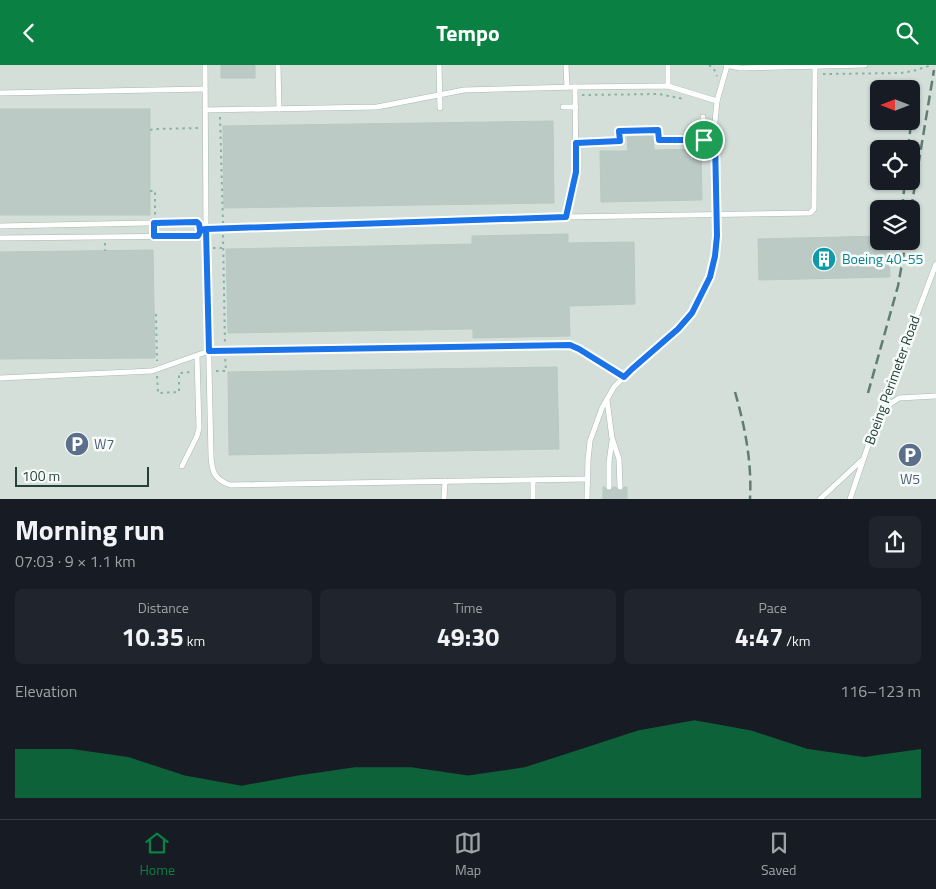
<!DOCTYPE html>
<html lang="en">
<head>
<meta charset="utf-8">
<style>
	:root { --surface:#171b24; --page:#20242c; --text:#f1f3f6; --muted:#9ea1a6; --line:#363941; --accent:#0b8043 }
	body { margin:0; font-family:"Titillium Web",sans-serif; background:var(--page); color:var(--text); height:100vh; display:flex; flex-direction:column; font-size:19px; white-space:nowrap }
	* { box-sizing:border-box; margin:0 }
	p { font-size:16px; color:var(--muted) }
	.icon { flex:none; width:28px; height:28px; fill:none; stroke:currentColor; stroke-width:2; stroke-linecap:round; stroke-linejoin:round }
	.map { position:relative; height:434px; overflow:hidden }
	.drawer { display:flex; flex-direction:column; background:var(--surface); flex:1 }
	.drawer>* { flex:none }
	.needle { width:32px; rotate:270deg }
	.fabs { position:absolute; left:870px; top:15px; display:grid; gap:10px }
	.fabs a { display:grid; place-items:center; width:50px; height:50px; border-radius:8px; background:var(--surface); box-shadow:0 1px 4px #0004; font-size:25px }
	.scale { position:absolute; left:15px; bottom:12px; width:134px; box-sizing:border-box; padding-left:5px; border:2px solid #24423a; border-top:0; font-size:14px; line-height:18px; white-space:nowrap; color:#24423a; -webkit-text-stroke:4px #f7fbf9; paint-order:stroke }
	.pin { position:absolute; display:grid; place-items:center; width:42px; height:42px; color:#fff; margin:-21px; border:2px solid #fff; border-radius:50%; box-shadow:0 1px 5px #0007 }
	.round { display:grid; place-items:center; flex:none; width:52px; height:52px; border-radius:8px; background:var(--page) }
	.overview { display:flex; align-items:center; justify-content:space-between; height:85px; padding:0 15px }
	h1 { font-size:28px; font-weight:700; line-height:38px }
	.stats { display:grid; grid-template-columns:repeat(3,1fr); gap:8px; height:85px; padding:5px 15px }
	.stats div { display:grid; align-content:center; border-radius:8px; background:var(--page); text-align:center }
	.stats b { font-size:25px; font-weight:700 }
	.stats small { font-size:14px; font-weight:400 }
	.stats p { font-size:14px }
	.chart { height:140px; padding:10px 15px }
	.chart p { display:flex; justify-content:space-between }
	.chart svg { width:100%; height:90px; margin-top:5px; fill:var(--accent); opacity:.7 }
	header { display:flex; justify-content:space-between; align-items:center; height:65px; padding:0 15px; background:var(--accent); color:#fff; font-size:22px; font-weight:700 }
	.tab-bar { display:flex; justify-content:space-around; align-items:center; height:70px; border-top:1px solid var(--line); background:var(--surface); font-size:14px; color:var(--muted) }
	.tab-bar a { display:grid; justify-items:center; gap:2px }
	.tab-bar .current { color:var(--accent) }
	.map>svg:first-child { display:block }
	.built { fill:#d4dfda; fill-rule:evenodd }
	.building { fill:#bbcac4; stroke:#b8c9c2 }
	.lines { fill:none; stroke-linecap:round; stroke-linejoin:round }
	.lane-casing { stroke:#a8b8b2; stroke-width:6 }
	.path { stroke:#86b3a5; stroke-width:2; stroke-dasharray:2.5 4; stroke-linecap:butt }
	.lane { stroke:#fff; stroke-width:5 }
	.rail { stroke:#5f7d75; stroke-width:2.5; stroke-dasharray:10 5; stroke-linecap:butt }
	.route-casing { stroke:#fff; stroke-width:10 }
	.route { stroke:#1a73e8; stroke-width:6 }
	.labels { text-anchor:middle; stroke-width:5; stroke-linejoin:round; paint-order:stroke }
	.culture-label { font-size:14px; fill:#0d838f; stroke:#f7fbf9; text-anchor:start }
	.street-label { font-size:14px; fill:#24423a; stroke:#f7fbf9 }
	.service-label { font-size:14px; fill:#4e5e75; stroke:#f7fbf9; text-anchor:start }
</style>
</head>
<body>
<header><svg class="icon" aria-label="back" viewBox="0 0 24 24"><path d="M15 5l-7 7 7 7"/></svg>Tempo<svg class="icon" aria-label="search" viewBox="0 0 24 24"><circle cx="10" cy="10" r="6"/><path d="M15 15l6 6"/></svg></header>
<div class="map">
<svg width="936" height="434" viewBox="0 0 936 434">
	<rect width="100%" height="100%" fill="#e6efeb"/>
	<path class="built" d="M 0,0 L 936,0 L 936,434 L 0,434 ZM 879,24 L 911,24 L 911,56 L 879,56 ZM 879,84 L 911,84 L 911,116 L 879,116 ZM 879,144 L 911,144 L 911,176 L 879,176 Z"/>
	<g class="building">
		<rect x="221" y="0" width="34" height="13"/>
		<rect x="0" y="44" width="150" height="106"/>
		<polygon points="553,56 554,138 224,143 223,61"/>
		<polygon points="653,71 654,85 701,84 702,135 601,137 600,86 628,86 627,72"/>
		<polygon points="568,169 568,178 634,177 635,239 569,241 570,271 473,273 473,264 228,268 226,184 472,179 472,171"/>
		<polygon points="879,171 879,176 889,176 890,212 759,215 758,174"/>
		<polygon points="153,185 155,293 0,294 0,187"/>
		<polygon points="557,302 559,384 229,390 228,307"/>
		<polygon points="603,422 605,422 606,425 609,426 612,425 613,422 616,422 617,425 620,426 623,425 624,422 627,422 627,434 603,434"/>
	</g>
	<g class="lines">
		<g class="lane-casing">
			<g id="lane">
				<path d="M 205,0 L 206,164 L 211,391 C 212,407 214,414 230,420 L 587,414"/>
				<polyline points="278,0 279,44"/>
				<polyline points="439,0 440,43"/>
				<polyline points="566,0 567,22"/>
				<polyline points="668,0 668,21"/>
				<polyline points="726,0 740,3 865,0"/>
				<polyline points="575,22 576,107 566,152 810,148 814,144 815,1 818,0"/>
				<polyline points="0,28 205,24"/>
				<polyline points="563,42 576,42"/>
				<polyline points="205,45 377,42 464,25 575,22 668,21 717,36"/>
				<polyline points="703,52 703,75"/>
				<polyline points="576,78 620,77 619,66 658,65 659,75 715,75"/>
				<polyline points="0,161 197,157 200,162 200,167 198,171 0,173"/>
				<polyline points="204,164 566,152"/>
				<polyline points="0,313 152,306 209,286 570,280 579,284 624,312"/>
				<polyline points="607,335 612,373 619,394 620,422"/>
				<polyline points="877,360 890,339 899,333 936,331"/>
				<polyline points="182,401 197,371 199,363 197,291"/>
				<polyline points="609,422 609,397 612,376"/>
				<polyline points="444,434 445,416"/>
				<polyline points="533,434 533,415"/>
				<polyline points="587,434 588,395 590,376 602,343 614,322 632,304 678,264 692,248 710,212 715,191 717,171 715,57 717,36 727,1"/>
				<polyline points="820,434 862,395"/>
				<polyline points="850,434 872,369 936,199"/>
			</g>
		</g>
		<g class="path">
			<polyline points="709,0 714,4 717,11"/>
			<polyline points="823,9 901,8 913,6 932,0"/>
			<polyline points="582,30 659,29 684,34"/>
			<polyline points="220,52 223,158"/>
			<polyline points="150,65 156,64 199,63"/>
			<polyline points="150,126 155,126 155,152"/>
			<polyline points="223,170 225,280"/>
			<polyline points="105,178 105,186"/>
			<polyline points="213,183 223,183"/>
			<polyline points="156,249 157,296"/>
			<polyline points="216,306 226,306 225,292"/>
			<polyline points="157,311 158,328 179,327 179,308 191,307"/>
		</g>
		<use href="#lane" class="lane"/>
		<g class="rail">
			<polyline points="908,84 916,16"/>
			<polyline points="902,144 905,116"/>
			<polyline points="911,144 934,5"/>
			<path d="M 735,327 C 745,362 752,397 750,434"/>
			<polyline points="868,328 898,221 906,176"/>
		</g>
	</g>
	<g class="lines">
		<g class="route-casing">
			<polyline id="route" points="704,75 659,75 658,65 619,66 620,76 576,78 576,107 566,152 206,164 200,165 200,167 198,171 154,171 154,158 197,157 199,159 200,165 206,164 209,286 570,280 579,284 624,312 632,304 678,264 692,248 710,212 715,191 717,171 715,75 704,75"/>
		</g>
		<use href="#route" class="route"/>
	</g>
	<defs>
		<g id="building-disc" transform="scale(1.25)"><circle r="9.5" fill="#0f9aa8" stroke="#f7fbf9"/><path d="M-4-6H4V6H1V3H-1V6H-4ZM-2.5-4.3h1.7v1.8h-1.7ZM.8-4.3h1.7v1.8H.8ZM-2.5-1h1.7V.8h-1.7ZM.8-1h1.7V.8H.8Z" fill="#fff"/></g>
		<g id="parking-disc" transform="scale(1.25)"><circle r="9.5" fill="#5c6f8a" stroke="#f7fbf9"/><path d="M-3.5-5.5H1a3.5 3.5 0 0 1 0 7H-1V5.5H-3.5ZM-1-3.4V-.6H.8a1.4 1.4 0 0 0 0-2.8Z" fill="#fff"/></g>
	</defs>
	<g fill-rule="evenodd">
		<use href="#building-disc" x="824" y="194"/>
		<use href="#parking-disc" x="77" y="379"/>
		<use href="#parking-disc" x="910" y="390"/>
	</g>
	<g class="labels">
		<g class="culture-label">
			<text x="842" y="199">Boeing 40-55</text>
		</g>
		<g class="street-label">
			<text transform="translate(892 315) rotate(-70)" y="5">Boeing Perimeter Road</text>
		</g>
		<g class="service-label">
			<text x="94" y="384">W7</text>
			<text x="910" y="419" text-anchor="middle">W5</text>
		</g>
	</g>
</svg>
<div class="fabs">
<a><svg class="needle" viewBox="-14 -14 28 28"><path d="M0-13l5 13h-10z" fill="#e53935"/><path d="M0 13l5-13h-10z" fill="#9ea1a6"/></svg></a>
<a><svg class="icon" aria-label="locate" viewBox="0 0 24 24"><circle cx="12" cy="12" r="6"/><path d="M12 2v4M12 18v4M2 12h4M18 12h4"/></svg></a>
<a><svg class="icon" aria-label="layers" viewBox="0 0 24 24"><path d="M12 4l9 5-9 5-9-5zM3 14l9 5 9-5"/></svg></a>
</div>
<div class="scale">100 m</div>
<div class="pin" style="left:704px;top:75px;background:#1e9e55"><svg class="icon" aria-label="arrive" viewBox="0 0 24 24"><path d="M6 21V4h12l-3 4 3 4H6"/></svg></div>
</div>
<section class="drawer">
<div class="overview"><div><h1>Morning run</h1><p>07:03 · 9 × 1.1 km</p></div><a class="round"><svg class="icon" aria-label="share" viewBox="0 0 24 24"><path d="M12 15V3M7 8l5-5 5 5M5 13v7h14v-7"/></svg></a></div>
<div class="stats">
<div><p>Distance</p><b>10.35<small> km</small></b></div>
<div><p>Time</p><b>49:30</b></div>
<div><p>Pace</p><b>4:47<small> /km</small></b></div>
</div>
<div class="chart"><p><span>Elevation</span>116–123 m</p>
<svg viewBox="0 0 160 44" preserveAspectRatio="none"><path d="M0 44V20L10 20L20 24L30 33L40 38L50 33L60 29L70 29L80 33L90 29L100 20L110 11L120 6L130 11L140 20L150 24L160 20V44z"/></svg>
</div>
</section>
<nav class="tab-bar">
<a class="current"><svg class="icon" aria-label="home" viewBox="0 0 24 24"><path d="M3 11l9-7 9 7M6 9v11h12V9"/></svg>Home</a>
<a><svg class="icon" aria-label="map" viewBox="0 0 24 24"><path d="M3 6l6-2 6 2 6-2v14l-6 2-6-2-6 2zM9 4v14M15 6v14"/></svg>Map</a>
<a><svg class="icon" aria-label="saved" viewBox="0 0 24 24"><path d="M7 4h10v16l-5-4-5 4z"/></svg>Saved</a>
</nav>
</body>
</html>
